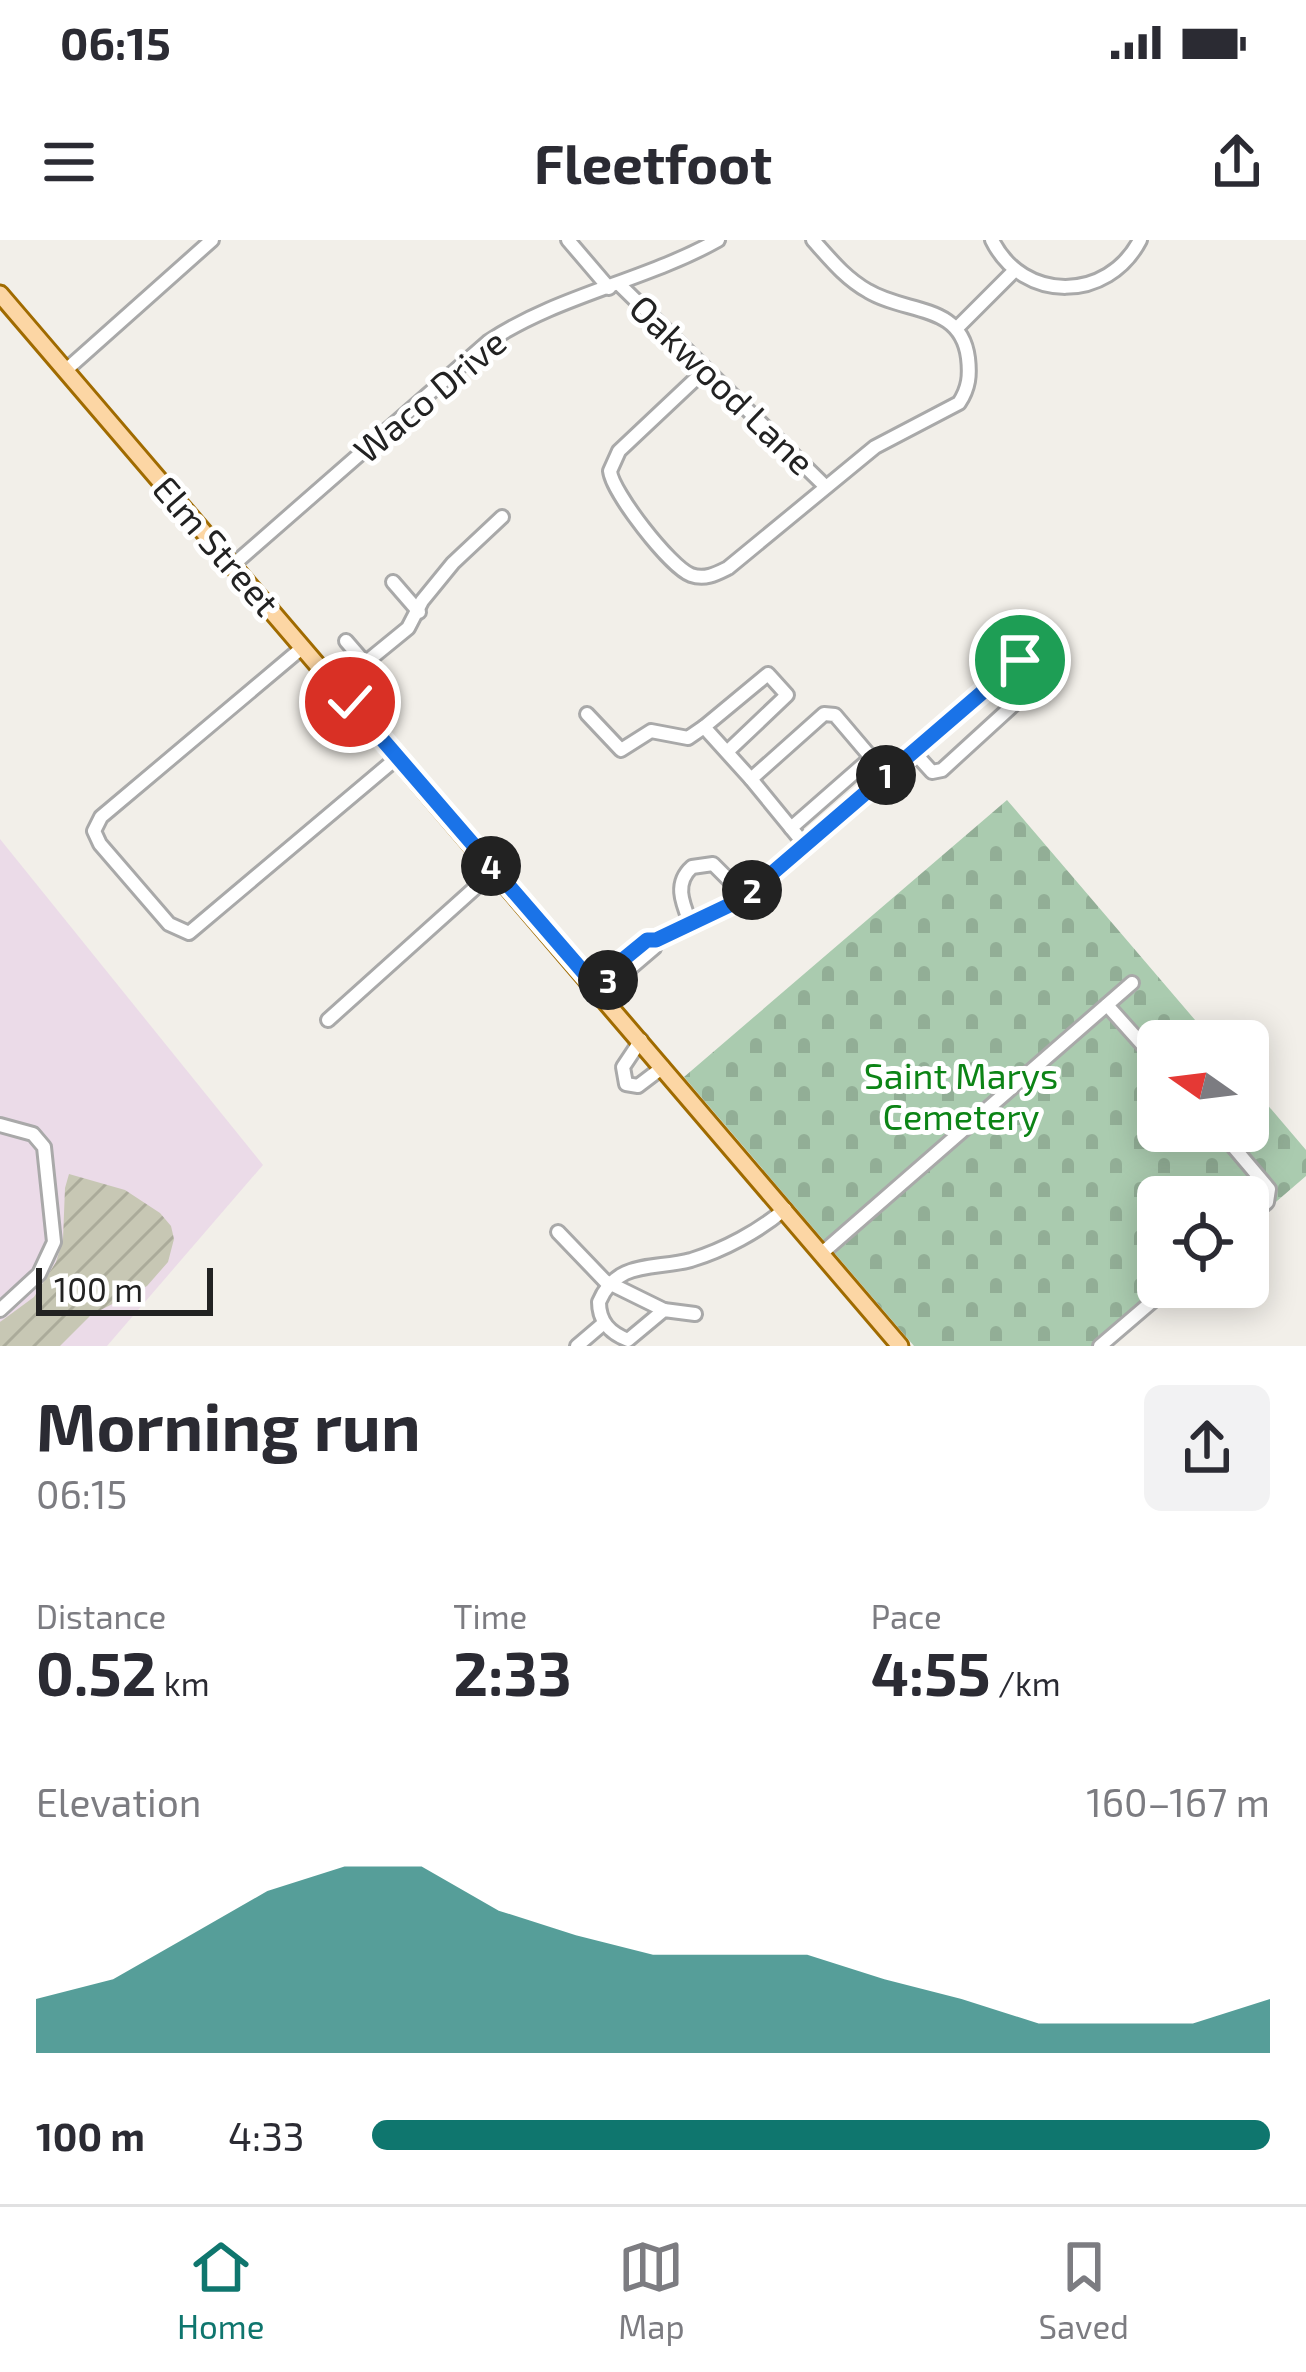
<!DOCTYPE html>
<html lang="en">
<head>
<meta charset="utf-8">
<style>
	:root { --surface:#fff; --page:#f2f2f3; --text:#2b2b33; --muted:#7c7c81; --line:#e1e1e2; --accent:#0f766e }
	body { margin:0; font-family:"Exo 2",sans-serif; background:var(--page); color:var(--text); height:100vh; display:flex; flex-direction:column; font-size:45px; white-space:nowrap }
	* { box-sizing:border-box; margin:0 }
	p { font-size:39px; color:var(--muted) }
	.icon { flex:none; width:66px; height:66px; fill:none; stroke:currentColor; stroke-width:2; stroke-linecap:round; stroke-linejoin:round }
	.map { position:relative; height:1106px; overflow:hidden }
	.sheet { display:flex; flex-direction:column; background:var(--surface); flex:1 }
	.sheet>* { flex:none }
	.needle { width:78px; rotate:284deg }
	.buttons { position:absolute; left:1137px; top:780px; display:grid; gap:24px }
	.buttons a { display:grid; place-items:center; width:132px; height:132px; border-radius:18px; background:var(--surface); box-shadow:0 6px 30px #0003; font-size:60px }
	.scale { position:absolute; left:36px; bottom:30px; width:177px; box-sizing:border-box; padding-left:12px; border:6px solid #222; border-top:0; font-size:33px; line-height:42px; white-space:nowrap; color:#222; -webkit-text-stroke:9px #fff; paint-order:stroke }
	.pin { position:absolute; display:grid; place-items:center; width:102px; height:102px; color:#fff; margin:-51px; border:6px solid #fff; border-radius:50%; box-shadow:0 3px 12px #0007 }
	.km { position:absolute; width:60px; height:60px; margin:-30px; border-radius:50%; background:#222; color:#fff; font-size:33px; line-height:60px; text-align:center }
	.round { display:grid; place-items:center; flex:none; width:126px; height:126px; border-radius:18px; background:var(--page) }
	.overview { display:flex; align-items:center; justify-content:space-between; height:204px; padding:0 36px }
	h1 { font-size:66px; font-weight:700; line-height:90px }
	.metrics { display:grid; grid-template-columns:repeat(3,1fr); gap:18px; height:204px; padding:12px 36px }
	.metrics div { display:grid; align-content:center }
	.metrics b { font-size:60px; font-weight:700 }
	.metrics small { font-size:33px; font-weight:400 }
	.metrics p { font-size:33px }
	.chart { height:336px; padding:24px 36px }
	.chart p { display:flex; justify-content:space-between }
	.chart svg { width:100%; height:216px; margin-top:12px; fill:var(--accent); opacity:.7 }
	ul { padding:0 36px; list-style:none; font-size:39px }
	li { display:grid; grid-template-columns:192px 144px 1fr; align-items:center; height:90px }
	li i { height:30px; border-radius:15px; background:var(--accent) }
	.status { display:flex; justify-content:space-between; align-items:center; height:84px; padding:0 60px; background:var(--surface); direction:ltr }
	.status svg { height:33px; fill:currentColor }
	header { display:flex; justify-content:space-between; align-items:center; height:156px; padding:0 36px; background:var(--surface); font-size:54px; font-weight:700 }
	.dock { display:flex; justify-content:space-around; align-items:center; height:168px; border-top:3px solid var(--line); background:var(--surface); font-size:33px; color:var(--muted) }
	.dock a { display:grid; justify-items:center; gap:6px }
	.dock .on { color:var(--accent) }
	.map>svg:first-child { display:block }
	.industrial { fill:#ebdbe8 }
	.construction { fill:url(#construction-furrows) }
	.cemetery { fill:url(#cemetery-stones) }
	.lines { fill:none; stroke-linecap:round; stroke-linejoin:round }
	.minor-casing { stroke:#a9a9a9; stroke-width:18 }
	.major-casing { stroke:#a06b00; stroke-width:21 }
	.minor { stroke:#fff; stroke-width:12 }
	.major { stroke:#fcd6a4; stroke-width:15 }
	.route-casing { stroke:#fff; stroke-width:24 }
	.route { stroke:#1a73e8; stroke-width:15 }
	.labels { text-anchor:middle; stroke-width:10; stroke-linejoin:round; paint-order:stroke }
	.street-label { font-size:36px; fill:#222; stroke:#fff }
	.park-label { font-size:36px; fill:#0c8416; stroke:#fff }
</style>
</head>
<body>
<div class="status"><b>06:15</b><svg viewBox="0 0 49 12"><path d="M0 12V9h3v3zM5 12V6h3v6zM10 12V3h3v9zM15 12V0h3v12zM26 1h20v11H26zM47 4h2v5h-2z"/></svg></div>
<header><svg class="icon" aria-label="menu" viewBox="0 0 24 24"><path d="M4 6h16M4 12h16M4 18h16"/></svg>Fleetfoot<svg class="icon" aria-label="share" viewBox="0 0 24 24"><path d="M12 15V3M7 8l5-5 5 5M5 13v7h14v-7"/></svg></header>
<div class="map">
<svg width="1306" height="1106" viewBox="0 0 1306 1106">
	<defs>
		<pattern id="construction-furrows" width="10" height="10" patternUnits="userSpaceOnUse" patternTransform="scale(3)"><rect width="10" height="10" fill="#c7c7b4"/><path d="M-1 1l2-2M0 10L10 0M9 11l2-2" fill="none" stroke="#abab9a"/></pattern>
		<pattern id="cemetery-stones" width="16" height="16" patternUnits="userSpaceOnUse" patternTransform="scale(3)"><rect width="16" height="16" fill="#aacbaf"/><path d="M2 7V4a2 2 0 0 1 4 0v3zM10 15v-3a2 2 0 0 1 4 0v3z" fill="#92ae96"/></pattern>
	</defs>
	<rect width="100%" height="100%" fill="#f2efe9"/>
	<polygon class="industrial" points="0,599 263,925 107,1106 0,1106"/>
	<polygon class="construction" points="69,934 125,950 160,973 171,986 174,999 168,1022 147,1046 91,1075 60,1106 0,1106 0,1082 34,1057 56,1022 63,999 65,948"/>
	<polygon class="cemetery" points="1007,560 1213,801 1158,801 1158,891 1248,891 1248,842 1306,910 1306,936 1248,986 1248,957 1158,957 1158,1047 1177,1047 1108,1106 914,1106 684,837"/>
	<g class="lines">
		<g class="minor-casing">
			<g id="minor">
				<polyline points="568,0 609,48"/>
				<path d="M 992,0 C 1023,63 1108,62 1140,0"/>
				<polyline points="619,44 825,246"/>
				<polyline points="958,87 1015,30"/>
				<polyline points="66,130 212,0"/>
				<path d="M 705,130 L 619,211 L 610,231 C 612,252 670,327 691,335 C 705,340 716,334 728,328 L 875,207 L 959,163 C 969,148 970,135 968,118 C 961,63 906,74 868,51 C 845,38 830,19 813,0"/>
				<path d="M 233,325 L 488,102 C 558,55 645,41 718,0"/>
				<polyline points="393,342 419,372"/>
				<polyline points="346,401 365,423"/>
				<polyline points="303,407 101,577 94,591 100,604 169,684 189,693 398,517"/>
				<polyline points="337,446 408,388 422,361 453,323 502,277"/>
				<polyline points="587,474 621,510 651,491 688,498 704,487"/>
				<polyline points="727,512 787,455 768,434 704,487 751,539"/>
				<polyline points="791,588 871,518"/>
				<polyline points="805,605 751,539 824,474 835,475 886,535"/>
				<path d="M 690,682 C 682,662 674,643 692,627 L 713,624 L 745,656"/>
				<polyline points="613,735 620,737 654,708 656,700"/>
				<polyline points="597,749 613,735 615,726 647,699 656,700 736,662 755,648 1015,423 1024,423 1035,436 1035,445 942,530 932,532 913,511"/>
				<polyline points="1107,765 1158,822"/>
				<polyline points="328,780 495,630"/>
				<polyline points="641,800 623,827 626,844 638,846 663,827"/>
				<polyline points="0,885 33,894 44,907 54,1002 39,1034 0,1070"/>
				<polyline points="1220,891 1269,949 1267,962 1248,979"/>
				<polyline points="558,992 605,1041 664,1070"/>
				<polyline points="822,1013 1132,743"/>
				<path d="M 695,1074 L 664,1070 L 628,1100 C 610,1093 599,1082 599,1062 C 617,1019 655,1030 691,1020 C 724,1010 759,991 785,969"/>
				<polyline points="577,1106 604,1083"/>
				<polyline points="1100,1106 1169,1047"/>
			</g>
		</g>
		<g class="major-casing">
			<polyline id="major" points="0,54 900,1106"/>
		</g>
		<use href="#minor" class="minor"/>
		<use href="#major" class="major"/>
	</g>
	<g class="lines">
		<g class="route-casing">
			<polyline id="route" points="350,462 598,749 613,735 614,727 647,700 656,700 736,662 755,648 1020,420"/>
		</g>
		<use href="#route" class="route"/>
	</g>
	<g class="labels">
		<g class="street-label">
			<text transform="translate(722 145) rotate(44)" y="13">Oakwood Lane</text>
			<text transform="translate(430 156) rotate(-40)" y="13">Waco Drive</text>
			<text transform="translate(216 306) rotate(49)" y="13">Elm Street</text>
		</g>
		<g class="park-label">
			<text x="961" y="849">Saint Marys<tspan x="961" dy="41">Cemetery</tspan></text>
		</g>
	</g>
</svg>
<div class="buttons">
<a><svg class="needle" viewBox="-14 -14 28 28"><path d="M0-13l5 13h-10z" fill="#e53935"/><path d="M0 13l5-13h-10z" fill="#7c7c81"/></svg></a>
<a><svg class="icon" aria-label="locate" viewBox="0 0 24 24"><circle cx="12" cy="12" r="6"/><path d="M12 2v4M12 18v4M2 12h4M18 12h4"/></svg></a>
</div>
<div class="scale">100 m</div>
<div class="pin" style="left:1020px;top:420px;background:#1e9e55"><svg class="icon" aria-label="arrive" viewBox="0 0 24 24"><path d="M6 21V4h12l-3 4 3 4H6"/></svg></div>
<div class="pin" style="left:350px;top:462px;background:#d93025"><svg class="icon" aria-label="check" viewBox="0 0 24 24"><path d="M5 12l5 5 9-10"/></svg></div>
<b class="km" style="left:886px;top:535px">1</b>
<b class="km" style="left:752px;top:650px">2</b>
<b class="km" style="left:608px;top:740px">3</b>
<b class="km" style="left:491px;top:626px">4</b>
</div>
<section class="sheet">
<div class="overview"><div><h1>Morning run</h1><p>06:15</p></div><a class="round"><svg class="icon" aria-label="share" viewBox="0 0 24 24"><path d="M12 15V3M7 8l5-5 5 5M5 13v7h14v-7"/></svg></a></div>
<div class="metrics">
<div><p>Distance</p><b>0.52<small> km</small></b></div>
<div><p>Time</p><b>2:33</b></div>
<div><p>Pace</p><b>4:55<small> /km</small></b></div>
</div>
<div class="chart"><p><span>Elevation</span>160–167 m</p>
<svg viewBox="0 0 160 44" preserveAspectRatio="none"><path d="M0 44V33L10 29L20 20L30 11L40 6L50 6L60 15L70 20L80 24L90 24L100 24L110 29L120 33L130 38L140 38L150 38L160 33V44z"/></svg>
</div>
<ul>
<li><b>100 m</b>4:33<i style="width:100%"></i></li>
</ul>
</section>
<nav class="dock">
<a class="on"><svg class="icon" aria-label="home" viewBox="0 0 24 24"><path d="M3 11l9-7 9 7M6 9v11h12V9"/></svg>Home</a>
<a><svg class="icon" aria-label="map" viewBox="0 0 24 24"><path d="M3 6l6-2 6 2 6-2v14l-6 2-6-2-6 2zM9 4v14M15 6v14"/></svg>Map</a>
<a><svg class="icon" aria-label="saved" viewBox="0 0 24 24"><path d="M7 4h10v16l-5-4-5 4z"/></svg>Saved</a>
</nav>
</body>
</html>
